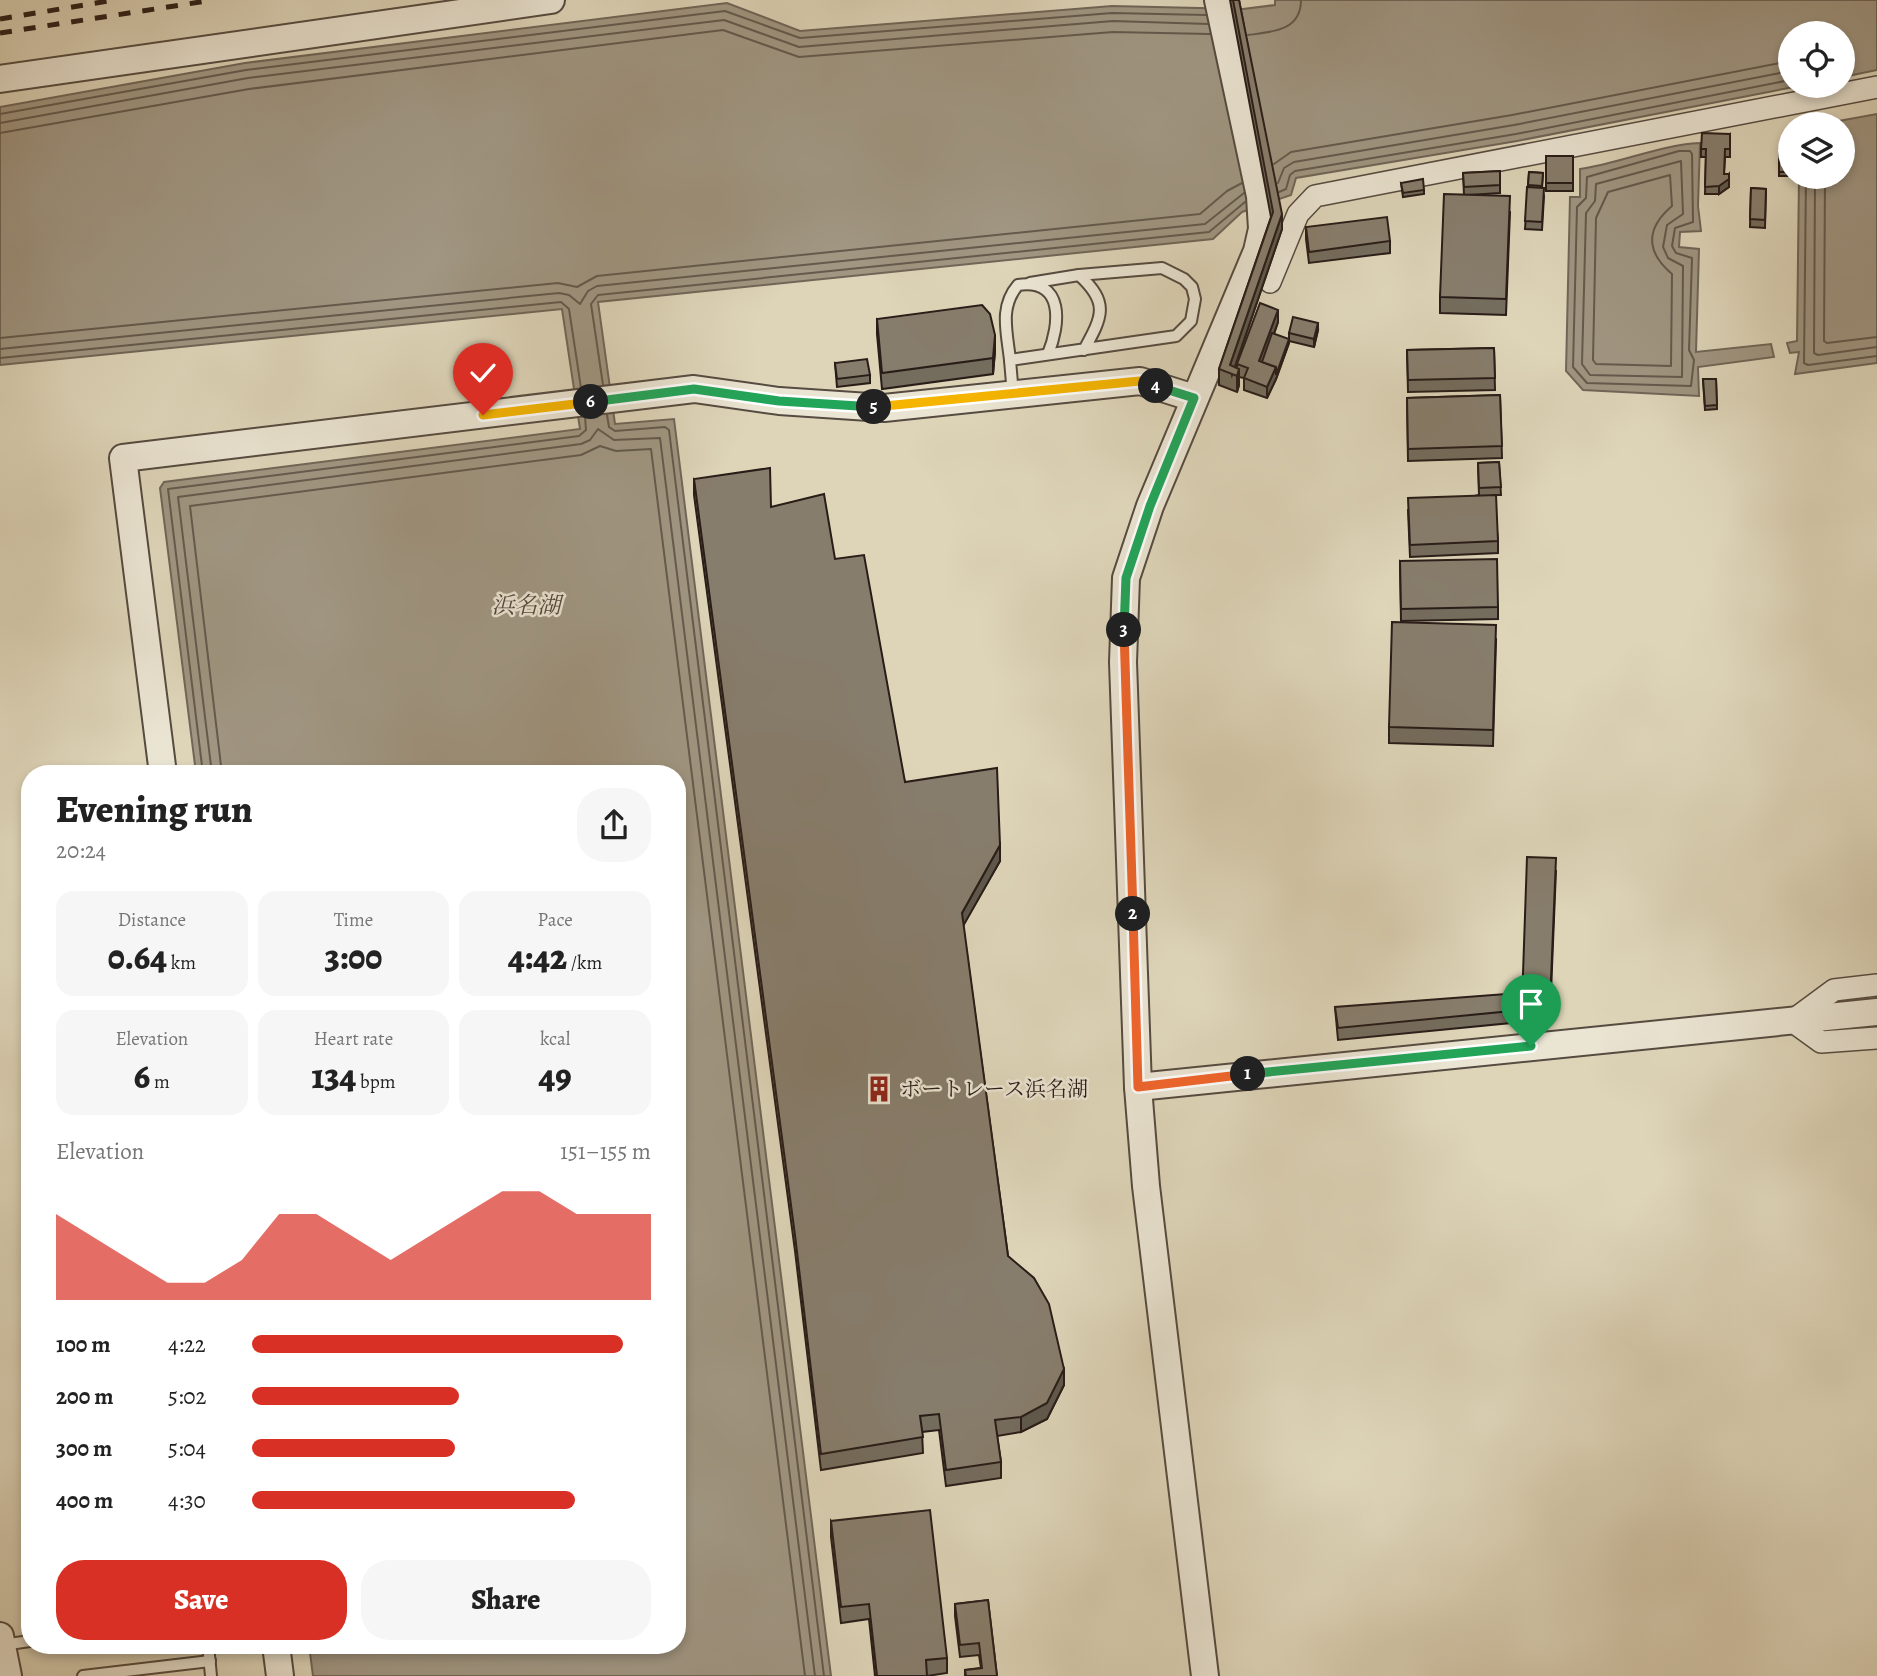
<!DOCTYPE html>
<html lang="en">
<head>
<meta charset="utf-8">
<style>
	:root { --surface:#fff; --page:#f6f6f6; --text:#222; --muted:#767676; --accent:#d93025 }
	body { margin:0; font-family:Alegreya,"Noto Serif JP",serif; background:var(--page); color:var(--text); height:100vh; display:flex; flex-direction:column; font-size:26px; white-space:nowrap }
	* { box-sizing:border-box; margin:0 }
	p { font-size:23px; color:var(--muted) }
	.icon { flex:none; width:38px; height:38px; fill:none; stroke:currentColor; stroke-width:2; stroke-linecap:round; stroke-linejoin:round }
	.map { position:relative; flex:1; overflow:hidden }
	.panel { position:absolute; left:21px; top:765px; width:665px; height:889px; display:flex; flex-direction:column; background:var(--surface); border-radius:28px; box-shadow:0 4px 10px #0003 }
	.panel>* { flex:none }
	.tools { position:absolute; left:1778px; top:21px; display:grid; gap:14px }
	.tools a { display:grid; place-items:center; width:77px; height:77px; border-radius:50%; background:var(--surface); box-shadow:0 4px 10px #0003; font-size:35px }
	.pin { position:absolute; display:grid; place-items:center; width:60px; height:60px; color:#fff; margin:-72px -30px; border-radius:50% 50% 50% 0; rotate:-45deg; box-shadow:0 0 7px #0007 }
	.pin .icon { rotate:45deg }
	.km { position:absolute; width:35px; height:35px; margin:-18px; border-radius:50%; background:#222; color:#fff; font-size:19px; line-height:35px; text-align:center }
	.round { display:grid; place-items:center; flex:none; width:74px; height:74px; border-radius:28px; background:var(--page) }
	.summary { display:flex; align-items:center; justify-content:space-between; height:119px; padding:0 35px }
	h1 { font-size:38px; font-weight:800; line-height:52px }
	.metrics { display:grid; grid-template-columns:repeat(3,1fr); gap:10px; height:119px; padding:7px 35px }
	.metrics div { display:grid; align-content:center; border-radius:18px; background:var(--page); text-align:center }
	.metrics b { font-size:35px; font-weight:800 }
	.metrics small { font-size:19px; font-weight:400 }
	.metrics p { font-size:19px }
	.chart { height:196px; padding:14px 35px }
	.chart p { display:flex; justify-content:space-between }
	.chart svg { width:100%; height:126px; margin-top:7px; fill:var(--accent); opacity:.7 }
	.cta { display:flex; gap:14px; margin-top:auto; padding:14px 35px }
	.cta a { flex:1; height:80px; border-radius:28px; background:var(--accent); color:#fff; font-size:28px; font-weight:800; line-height:80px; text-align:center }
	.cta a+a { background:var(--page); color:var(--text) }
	ul { padding:0 35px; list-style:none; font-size:23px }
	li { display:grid; grid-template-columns:112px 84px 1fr; align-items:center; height:52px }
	li i { height:18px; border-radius:9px; background:var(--accent) }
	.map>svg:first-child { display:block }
	.water { fill:#a09682; stroke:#706658; stroke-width:2 }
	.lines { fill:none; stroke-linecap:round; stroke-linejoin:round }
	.shore { stroke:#645a4d; stroke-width:2 }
	.service-casing { stroke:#564b40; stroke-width:14 }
	.minor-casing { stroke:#564b40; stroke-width:24 }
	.tertiary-casing { stroke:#564b40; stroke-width:30 }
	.service { stroke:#eae4d2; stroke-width:10 }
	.minor { stroke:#eae4d2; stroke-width:21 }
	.tertiary { stroke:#eae4d2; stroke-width:26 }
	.rail { stroke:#291d18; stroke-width:5; stroke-dasharray:12 12; stroke-linecap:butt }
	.wall { fill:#746c5d; stroke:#291d18; stroke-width:2 }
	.shaded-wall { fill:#5e584c; stroke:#291d18; stroke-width:2 }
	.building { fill:#877d6c; stroke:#291d18; stroke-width:2 }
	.split-1-casing { stroke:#fff; stroke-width:14 }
	.split-2-casing { stroke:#fff; stroke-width:14 }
	.split-3-casing { stroke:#fff; stroke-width:14 }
	.split-4-casing { stroke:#fff; stroke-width:14 }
	.split-5-casing { stroke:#fff; stroke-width:14 }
	.split-6-casing { stroke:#fff; stroke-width:14 }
	.split-7-casing { stroke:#fff; stroke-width:14 }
	.split-1 { stroke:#22a559; stroke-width:9 }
	.split-2 { stroke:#f0652b; stroke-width:9 }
	.split-3 { stroke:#f0652b; stroke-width:9 }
	.split-4 { stroke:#22a559; stroke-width:9 }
	.split-5 { stroke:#f5b400; stroke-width:9 }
	.split-6 { stroke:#22a559; stroke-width:9 }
	.split-7 { stroke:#f5b400; stroke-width:9 }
	.labels { text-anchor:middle; stroke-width:5; stroke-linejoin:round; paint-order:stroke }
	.poi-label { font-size:21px; fill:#291d18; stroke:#eae4d2; text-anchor:start }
	.water-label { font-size:23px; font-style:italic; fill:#53473d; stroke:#eae4d2 }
</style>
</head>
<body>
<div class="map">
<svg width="1877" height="1676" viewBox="0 0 1877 1676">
	<rect width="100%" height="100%" fill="#ded5b9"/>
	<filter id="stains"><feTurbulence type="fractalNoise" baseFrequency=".00286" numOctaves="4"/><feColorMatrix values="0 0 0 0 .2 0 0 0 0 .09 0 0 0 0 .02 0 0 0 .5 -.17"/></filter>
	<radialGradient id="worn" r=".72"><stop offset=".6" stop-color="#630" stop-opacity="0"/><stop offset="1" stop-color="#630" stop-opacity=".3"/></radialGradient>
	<g class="water">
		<polygon points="1275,0 1877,0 1877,70 1843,77 1843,33 1790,33 1790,86 1799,86 1517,141 1296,178 1291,195 1242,212 1213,239 598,302 615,424 674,419 831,1676 313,1676 309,1645 677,1645 677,774 196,773 160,488 164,482 580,429 562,309 0,365 0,107 245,63 727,3 800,31 1112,6 1243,9 1275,5"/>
		<polygon points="1877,114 1877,363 1795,374 1799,352 1790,353 1787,343 1797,341 1799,177 1843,177 1843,124 1822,124"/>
		<path d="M 1700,143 L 1698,206 L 1701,231 L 1680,232 L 1679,247 L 1699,249 L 1696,352 L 1771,344 L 1774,357 L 1698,367 L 1699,396 L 1583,390 L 1566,371 L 1570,197 L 1580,197 L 1580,169 C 1621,163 1659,145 1700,143 Z"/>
	</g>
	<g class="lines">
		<g class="shore">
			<path d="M 1248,35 C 1272,32 1301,31 1301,0"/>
			<polyline points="0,114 246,70 725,11 800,38 1112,13 1206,15"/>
			<polyline points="0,123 248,78 724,20 799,47 1113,21 1208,24"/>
			<polyline points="0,133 249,89 723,30 799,57 1113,32 1210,34"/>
			<polygon points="1679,151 1690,151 1692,154 1693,222 1675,228 1672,246 1676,253 1692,258 1689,350 1694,360 1691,386 1587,383 1573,367 1577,207 1586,198 1587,177"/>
			<polygon points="1681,161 1683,214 1667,225 1663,247 1668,258 1683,266 1682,377 1590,375 1582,364 1586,213 1595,201 1596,184"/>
			<polyline points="1274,164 1291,152 1512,115 1790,61"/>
			<path d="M 1670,175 L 1672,206 C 1645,229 1646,252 1672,274 L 1671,366 L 1596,364 L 1593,360 L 1596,218 L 1608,192 Z"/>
			<polyline points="1806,177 1804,363 1808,365 1877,356"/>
			<polyline points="1815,177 1814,353 1818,355 1877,347"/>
			<polyline points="1825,177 1824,341 1827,343 1877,337"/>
			<polyline points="1278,183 1284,168 1294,162 1514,125 1790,71"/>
			<polyline points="1279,192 1286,189 1290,175 1295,171 1516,134 1790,80"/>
			<polyline points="0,338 558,283 577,287 597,276 1200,214 1227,191 1242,183"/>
			<polyline points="0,349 559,293 569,295 580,304 588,291 597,286 1205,224 1244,193"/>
			<polyline points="0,358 561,302 569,309 581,388"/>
			<polyline points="603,385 591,304 598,295 1209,232 1245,202"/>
			<polyline points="607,415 609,427 615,431 665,427 669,430 824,1676"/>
			<polyline points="203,774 168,489 579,436 586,430 585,417"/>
			<polyline points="212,774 178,497 581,444 590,440 598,429 614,440 660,438 815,1676"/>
			<polyline points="222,774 190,506 581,455 600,446 616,451 651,449 805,1676"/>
		</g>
		<g class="service-casing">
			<g id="service">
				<polyline points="1030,283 1079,275"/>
				<path d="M 1010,360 C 1007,332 999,307 1018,285 C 1065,278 1060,325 1048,354"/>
				<path d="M 1013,395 L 1010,360 L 1176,336 L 1191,321 L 1195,299 L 1192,287 L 1184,279 L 1162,268 L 1079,275 C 1110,303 1102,317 1084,350"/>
				<polyline points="2,1645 30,1641"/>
				<polyline points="208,1645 211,1676"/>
				<polyline points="83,1676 210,1661"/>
			</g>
		</g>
		<g class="minor-casing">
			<g id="minor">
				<polyline points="1270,282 1298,214 1315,196 1877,87"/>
				<polyline points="1877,985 1834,990 1792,1021 1821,1042 1877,1038"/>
			</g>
		</g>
		<g class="tertiary-casing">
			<g id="tertiary">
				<polyline points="0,79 551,0"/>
				<polyline points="163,774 123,458 694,389 779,401 884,408 1140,381 1194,398"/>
				<polyline points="1138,1087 1877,1012"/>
				<polyline points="0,1636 8,1676"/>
				<polyline points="276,1645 280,1676"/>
				<polyline points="1205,1676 1146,1186 1138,1087 1123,662 1126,578 1150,506 1257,251 1262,229 1260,196 1218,0"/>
			</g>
		</g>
		<use href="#service" class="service"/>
		<use href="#minor" class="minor"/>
		<use href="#tertiary" class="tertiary"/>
		<g class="rail">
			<polyline points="0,19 114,0"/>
			<polyline points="0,33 213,0"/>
		</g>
	</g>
	<g class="wall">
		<polygon points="1230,0 1239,0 1282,229 1235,367 1237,368 1237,364 1278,322 1274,334 1289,343 1276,379 1267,398 1244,390 1244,378 1239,377 1239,385 1237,392 1219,385 1219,369 1271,217"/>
		<polygon points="1730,134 1730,157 1725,157 1724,174 1729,187 1719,194 1705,194 1706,157 1701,157 1701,149"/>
		<rect x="1779" y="149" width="11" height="27"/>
		<rect x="1546" y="156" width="27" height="35"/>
		<polygon points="1500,171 1500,193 1468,195 1510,212 1506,315 1440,313 1440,297 1464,195 1463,173"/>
		<polygon points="1529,172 1543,173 1542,188 1544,196 1542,230 1525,229"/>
		<polygon points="1401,183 1424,190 1424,194 1403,197"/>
		<polygon points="1751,188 1766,189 1765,228 1750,227"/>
		<polygon points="1306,227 1390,241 1390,253 1309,263 1306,239"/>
		<polygon points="877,319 995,351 993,374 882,389 877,334"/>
		<polygon points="1318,330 1314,347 1289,341 1289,333"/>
		<polygon points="1494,348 1495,390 1408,392 1407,350"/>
		<polygon points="835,363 870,375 870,383 837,387"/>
		<polygon points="1703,379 1716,379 1717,409 1705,410"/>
		<polygon points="1500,395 1502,458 1408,461 1407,398"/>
		<polygon points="1499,462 1501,495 1493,495 1498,541 1498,553 1410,557 1408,510 1479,495 1478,463"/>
		<polygon points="694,479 771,507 835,559 905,782 1000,861 963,925 1008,1256 1064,1385 1047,1419 1021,1432 997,1436 1001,1462 1001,1478 946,1486 939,1430 922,1432 923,1453 821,1470 795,1251 694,495"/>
		<polygon points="1400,561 1498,607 1498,619 1401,621"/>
		<polygon points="1496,640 1493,746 1389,743 1389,727"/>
		<polygon points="1556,870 1550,1016 1522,1015 1522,1003"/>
		<polygon points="1335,1007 1521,1010 1521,1022 1338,1040"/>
		<polygon points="831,1521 947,1658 947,1673 927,1676 875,1676 869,1619 841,1623 831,1537"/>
		<polygon points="988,1600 997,1676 965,1676 965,1670 981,1668 979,1655 960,1657 955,1616 955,1604"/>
	</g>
	<g class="shaded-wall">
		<polygon points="1729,174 1729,187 1719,194 1719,186"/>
		<polygon points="1282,214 1282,229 1232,375 1230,365"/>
		<polygon points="1278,310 1278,322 1261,369 1259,361"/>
		<polygon points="1318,323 1318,330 1314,347 1314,339"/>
		<polygon points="995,335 995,351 993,374 993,358"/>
		<polygon points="1289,339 1289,343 1276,379 1267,398 1267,387"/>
		<polygon points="1239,369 1239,385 1237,392 1237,376"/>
		<polygon points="1000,845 1000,861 962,928 962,913"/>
		<polygon points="1064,1369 1064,1385 1047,1419 1021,1432 1021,1417"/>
	</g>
	<g class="building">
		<polygon points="1233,0 1239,0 1282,214 1230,365 1239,369 1237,376 1219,369 1273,212"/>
		<polygon points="1702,133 1730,134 1730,149 1725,149 1724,174 1729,174 1729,179 1719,186 1705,187 1706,149 1701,149"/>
		<rect x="1779" y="149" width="11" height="23"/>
		<rect x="1546" y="156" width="27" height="27"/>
		<polygon points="1500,171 1500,185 1464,187 1463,173"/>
		<polygon points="1529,172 1543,173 1542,186 1528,185"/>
		<polygon points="1423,179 1424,190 1403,193 1401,183"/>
		<polygon points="1527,187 1544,188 1542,222 1525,221"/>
		<polygon points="1751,188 1766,189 1765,220 1750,219"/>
		<polygon points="1444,194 1510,196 1506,299 1440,297"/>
		<polygon points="1387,217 1390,241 1309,252 1306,227"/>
		<polygon points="1260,303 1278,310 1259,361 1276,367 1267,387 1244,378 1248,368 1237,364"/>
		<polygon points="982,305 990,314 995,335 993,358 882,373 877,319"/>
		<polygon points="1293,317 1318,323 1314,339 1289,333"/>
		<polygon points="1272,333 1289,339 1276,375 1276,367 1262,362"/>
		<polygon points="1494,348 1495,378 1408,380 1407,350"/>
		<polygon points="867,359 870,375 837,379 835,363"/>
		<polygon points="1703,379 1716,379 1717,405 1705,406"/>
		<polygon points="1500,395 1502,446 1408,449 1407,398"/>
		<polygon points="1499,462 1501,487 1479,488 1478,463"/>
		<polygon points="770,468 771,507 824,494 835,559 864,555 905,782 997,768 1000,845 962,913 1008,1256 1034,1278 1049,1304 1064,1369 1047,1403 1021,1417 995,1420 1001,1462 946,1470 939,1414 920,1416 923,1437 821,1454 795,1235 694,479"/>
		<polygon points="1496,495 1498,541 1410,545 1408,498"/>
		<polygon points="1497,559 1498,607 1401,609 1400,561"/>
		<polygon points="1392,622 1496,625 1493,730 1389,727"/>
		<polygon points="1527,857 1556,858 1550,1004 1522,1003"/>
		<polygon points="1519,993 1521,1010 1338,1028 1335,1007"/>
		<polygon points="930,1510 947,1658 926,1660 927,1676 877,1676 869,1604 841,1607 831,1521"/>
		<polygon points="988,1600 997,1676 966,1676 965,1670 982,1668 979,1643 960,1645 955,1604"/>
	</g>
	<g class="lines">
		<g class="split-1-casing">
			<polyline id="split-1" points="1248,1074 1531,1046"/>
		</g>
		<g class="split-2-casing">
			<polyline id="split-2" points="1133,914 1138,1087 1248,1074"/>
		</g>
		<g class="split-3-casing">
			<polyline id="split-3" points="1124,630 1133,914"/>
		</g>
		<g class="split-4-casing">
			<polyline id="split-4" points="1124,630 1126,578 1150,506 1194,398 1156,386"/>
		</g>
		<g class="split-5-casing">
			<polyline id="split-5" points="874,407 1140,381 1156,386"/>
		</g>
		<g class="split-6-casing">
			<polyline id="split-6" points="591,402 694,389 779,401 874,407"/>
		</g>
		<g class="split-7-casing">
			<polyline id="split-7" points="483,415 591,402"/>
		</g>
		<use href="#split-1" class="split-1"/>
		<use href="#split-2" class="split-2"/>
		<use href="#split-3" class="split-3"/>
		<use href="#split-4" class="split-4"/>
		<use href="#split-5" class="split-5"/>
		<use href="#split-6" class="split-6"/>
		<use href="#split-7" class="split-7"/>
	</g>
	<defs>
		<g id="building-bare" transform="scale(2.1)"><path d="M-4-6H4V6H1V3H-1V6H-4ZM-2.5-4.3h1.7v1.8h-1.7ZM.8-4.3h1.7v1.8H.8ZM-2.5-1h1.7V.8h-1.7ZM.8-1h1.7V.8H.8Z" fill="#8f2418" stroke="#eae4d2" stroke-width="2.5" paint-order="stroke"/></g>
	</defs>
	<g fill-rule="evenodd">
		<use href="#building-bare" x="879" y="1089"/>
	</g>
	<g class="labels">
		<g class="poi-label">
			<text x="900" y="1096">ボートレース浜名湖</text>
		</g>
		<g class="water-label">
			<text x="526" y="613">浜名湖</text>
		</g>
	</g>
	<rect width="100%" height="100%" filter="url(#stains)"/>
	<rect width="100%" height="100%" fill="url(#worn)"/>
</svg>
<div class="tools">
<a><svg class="icon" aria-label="locate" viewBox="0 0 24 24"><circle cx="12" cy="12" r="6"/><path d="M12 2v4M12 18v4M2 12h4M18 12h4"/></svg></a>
<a><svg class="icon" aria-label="layers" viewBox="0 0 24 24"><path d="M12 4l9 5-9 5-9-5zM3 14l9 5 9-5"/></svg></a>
</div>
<div class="pin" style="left:1531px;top:1046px;background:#1e9e55"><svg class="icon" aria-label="arrive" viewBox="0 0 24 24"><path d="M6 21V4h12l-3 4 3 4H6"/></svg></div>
<div class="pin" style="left:483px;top:415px;background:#d93025"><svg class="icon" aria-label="check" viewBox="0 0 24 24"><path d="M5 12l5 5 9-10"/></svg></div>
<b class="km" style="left:1248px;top:1074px">1</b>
<b class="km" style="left:1133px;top:914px">2</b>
<b class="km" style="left:1124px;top:630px">3</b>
<b class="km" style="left:1156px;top:386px">4</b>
<b class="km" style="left:874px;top:407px">5</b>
<b class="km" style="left:591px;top:402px">6</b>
<section class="panel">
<div class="summary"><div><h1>Evening run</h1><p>20:24</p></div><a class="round"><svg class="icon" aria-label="share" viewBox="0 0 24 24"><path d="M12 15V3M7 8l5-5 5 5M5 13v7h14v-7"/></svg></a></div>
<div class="metrics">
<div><p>Distance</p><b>0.64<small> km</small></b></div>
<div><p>Time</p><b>3:00</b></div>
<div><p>Pace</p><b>4:42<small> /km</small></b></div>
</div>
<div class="metrics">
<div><p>Elevation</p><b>6<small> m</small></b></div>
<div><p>Heart rate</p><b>134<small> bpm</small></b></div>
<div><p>kcal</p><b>49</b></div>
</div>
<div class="chart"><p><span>Elevation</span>151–155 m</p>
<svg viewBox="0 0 160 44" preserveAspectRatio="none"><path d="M0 44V14L10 22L20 30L30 38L40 38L50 30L60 14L70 14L80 22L90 30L100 22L110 14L120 6L130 6L140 14L150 14L160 14V44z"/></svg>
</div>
<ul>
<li><b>100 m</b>4:22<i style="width:93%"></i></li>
<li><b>200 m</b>5:02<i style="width:52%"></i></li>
<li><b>300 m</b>5:04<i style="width:51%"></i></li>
<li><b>400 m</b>4:30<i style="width:81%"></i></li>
</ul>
<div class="cta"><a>Save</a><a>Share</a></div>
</section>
</div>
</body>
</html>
